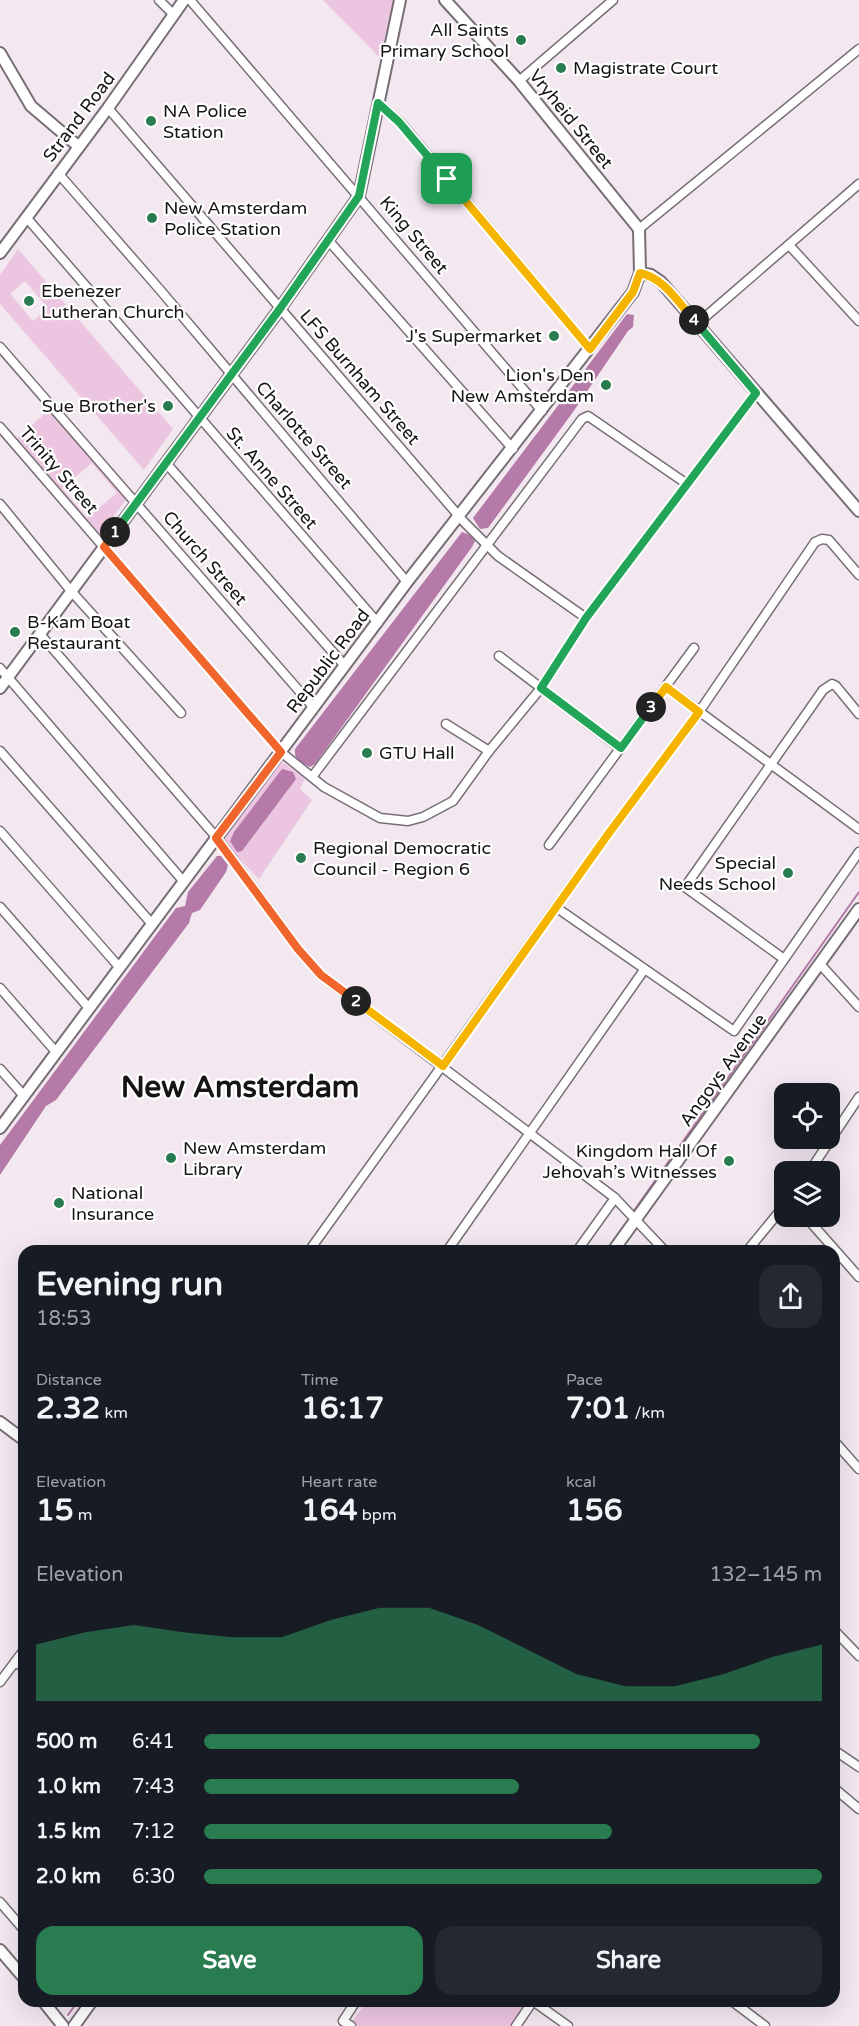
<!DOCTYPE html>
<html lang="en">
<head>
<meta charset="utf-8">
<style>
	:root { --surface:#171b24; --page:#242831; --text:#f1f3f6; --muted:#9ea1a6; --accent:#297c4f }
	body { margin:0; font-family:"Varela Round",sans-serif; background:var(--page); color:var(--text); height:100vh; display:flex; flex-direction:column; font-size:22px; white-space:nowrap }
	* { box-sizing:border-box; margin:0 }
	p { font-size:20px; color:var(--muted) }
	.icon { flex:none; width:33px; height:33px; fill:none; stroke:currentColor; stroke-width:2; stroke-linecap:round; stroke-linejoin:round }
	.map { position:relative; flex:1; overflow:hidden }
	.side { position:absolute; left:18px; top:1245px; width:822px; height:762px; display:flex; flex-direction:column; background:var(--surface); border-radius:18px; box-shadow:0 6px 24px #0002 }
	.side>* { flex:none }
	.controls { position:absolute; left:774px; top:1083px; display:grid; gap:12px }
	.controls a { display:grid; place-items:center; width:66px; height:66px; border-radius:12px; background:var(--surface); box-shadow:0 6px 24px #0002; font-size:30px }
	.pin { position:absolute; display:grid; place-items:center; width:51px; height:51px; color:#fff; margin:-26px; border-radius:12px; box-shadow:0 3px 9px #0006 }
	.km { position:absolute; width:30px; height:30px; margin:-15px; border-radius:50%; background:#222; color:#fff; font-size:16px; line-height:30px; text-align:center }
	.round { display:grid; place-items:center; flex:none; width:63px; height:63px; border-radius:18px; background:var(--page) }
	.headline { display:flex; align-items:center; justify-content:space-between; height:102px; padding:0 18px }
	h1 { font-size:33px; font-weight:800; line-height:45px }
	.figures { display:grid; grid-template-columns:repeat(3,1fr); gap:9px; height:102px; padding:6px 18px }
	.figures div { display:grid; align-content:center }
	.figures b { font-size:30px; font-weight:800 }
	.figures small { font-size:16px; font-weight:400 }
	.figures p { font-size:16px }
	.chart { height:168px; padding:12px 18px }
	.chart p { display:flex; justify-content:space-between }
	.chart svg { width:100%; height:108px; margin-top:6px; fill:var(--accent); opacity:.7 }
	.button { display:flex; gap:12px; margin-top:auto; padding:12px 18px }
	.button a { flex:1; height:69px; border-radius:18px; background:var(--accent); color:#fff; font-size:24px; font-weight:800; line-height:69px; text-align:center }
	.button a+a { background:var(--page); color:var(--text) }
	ul { padding:0 18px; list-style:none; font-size:20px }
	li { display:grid; grid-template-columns:96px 72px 1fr; align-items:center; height:45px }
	li i { height:15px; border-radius:8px; background:var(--accent) }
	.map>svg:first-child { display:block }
	.green { fill:#ecc5e1; fill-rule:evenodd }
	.water { fill:#b57aa7 }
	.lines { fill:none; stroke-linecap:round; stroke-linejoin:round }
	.stream { stroke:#b57aa7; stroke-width:2 }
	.minor-casing { stroke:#786f76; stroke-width:11 }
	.tertiary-casing { stroke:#786f76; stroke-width:14 }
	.minor { stroke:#fff; stroke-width:8 }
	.tertiary { stroke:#fff; stroke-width:10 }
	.split-1-casing { stroke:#fff; stroke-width:12 }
	.split-2-casing { stroke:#fff; stroke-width:12 }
	.split-3-casing { stroke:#fff; stroke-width:12 }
	.split-4-casing { stroke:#fff; stroke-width:12 }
	.split-5-casing { stroke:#fff; stroke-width:12 }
	.split-1 { stroke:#22a559; stroke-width:8 }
	.split-2 { stroke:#f0652b; stroke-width:8 }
	.split-3 { stroke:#f5b400; stroke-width:8 }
	.split-4 { stroke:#22a559; stroke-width:8 }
	.split-5 { stroke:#f5b400; stroke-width:8 }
	.poi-dot { fill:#297c4f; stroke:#fff; stroke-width:2 }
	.labels { text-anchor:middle; stroke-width:4.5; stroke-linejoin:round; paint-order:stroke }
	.poi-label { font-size:18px; fill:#171416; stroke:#fff; text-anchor:start }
	.street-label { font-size:18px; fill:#171416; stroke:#fff }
	.town-label { font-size:30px; font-weight:bold; fill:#171416; stroke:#fff }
</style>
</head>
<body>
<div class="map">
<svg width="859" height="2026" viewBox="0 0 859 2026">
	<rect width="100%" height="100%" fill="#f3e8f0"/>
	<g class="green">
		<polygon points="323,0 393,0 380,58 329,6"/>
		<path d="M 18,249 L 173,429 L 144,470 L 0,304 L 0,275 ZM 25,281 L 48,308 L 33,321 L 10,294 Z"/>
		<path d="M 49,410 L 127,499 L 99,535 L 17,438 ZM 92,463 L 117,493 L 87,518 L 62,488 Z"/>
		<polygon points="282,761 305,779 300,789 312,800 259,879 222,841"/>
		<polygon points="367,2001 514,2001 523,2007 510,2026 358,2026 352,2022"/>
	</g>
	<g class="water">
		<polygon points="627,314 634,315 633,327 628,331 573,412 488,528 480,529 473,518"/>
		<path d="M 462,532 L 470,535 L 475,541 L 472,547 L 315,764 L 310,767 C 301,763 294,761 295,749 Z"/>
		<polygon points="282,769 293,772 296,779 242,851 237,852 230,841 234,832"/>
		<polygon points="217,856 221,856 228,865 226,872 200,910 192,913 189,923 56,1100 46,1106 0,1175 0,1145 176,908 185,906 188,892"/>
	</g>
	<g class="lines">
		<g class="stream">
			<polyline points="633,1212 859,892"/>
			<polyline points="606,1251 630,1217"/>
			<polyline points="68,2015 78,2001"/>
		</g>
		<g class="minor-casing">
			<g id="minor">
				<polyline points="159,0 173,14"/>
				<polyline points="190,0 542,411"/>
				<polyline points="519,81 613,0"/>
				<polyline points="378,103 400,122 590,349"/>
				<polyline points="108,108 464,522 498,556 586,618"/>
				<polyline points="58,173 161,291 407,582"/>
				<polyline points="26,217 378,623"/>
				<polyline points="639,229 859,49"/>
				<polyline points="328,240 513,449"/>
				<polyline points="789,245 859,321"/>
				<polyline points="697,324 859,184"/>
				<polyline points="0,347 314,708"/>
				<polyline points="0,427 281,752 324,787 380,818 408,821 423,817 453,801 489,751 541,688 586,618 756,393"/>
				<polyline points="166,463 345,666"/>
				<polyline points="0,504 71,591 181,713"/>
				<polyline points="40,634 217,838 298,949 321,975 615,1198 665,1251"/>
				<polyline points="499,656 620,748"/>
				<polyline points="0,668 184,882"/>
				<polyline points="666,687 859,829"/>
				<polyline points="446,724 489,751"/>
				<polyline points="0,751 152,924"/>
				<polyline points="312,777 582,419 588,416 687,484"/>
				<polyline points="0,831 120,968"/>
				<polyline points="549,845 694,648"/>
				<polyline points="0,907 89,1008"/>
				<polyline points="557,908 734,1031 859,852"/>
				<polyline points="784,959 685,887 823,690 832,684 836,686 859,714"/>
				<polyline points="820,964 859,1007"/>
				<polyline points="0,988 56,1052"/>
				<polyline points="0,1069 24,1096"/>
				<polyline points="809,1172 859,1097"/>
				<polyline points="805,1216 859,1277"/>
				<polyline points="309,1251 609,833 699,712 815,542 822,539 829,540 859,575"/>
				<polyline points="447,1251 644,970"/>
				<polyline points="577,1251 615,1198"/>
				<polyline points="747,1251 784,1206"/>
				<polyline points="834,1441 859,1469"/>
				<polyline points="834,1630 859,1656"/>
				<polyline points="15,1662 24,1668"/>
				<polyline points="0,1682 24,1650"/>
				<polyline points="834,1750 859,1767"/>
				<polyline points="834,1788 859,1809"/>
				<polyline points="0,1902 24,1930"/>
				<polyline points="732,2001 765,2026"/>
				<polyline points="351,2026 343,2021 356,2001"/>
				<polyline points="516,2026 533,2001 568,2026"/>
			</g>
		</g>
		<g class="tertiary-casing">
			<g id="tertiary">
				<polyline points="0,53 31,106 78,146"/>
				<polyline points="0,253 108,108 184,0"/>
				<polyline points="640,273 651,275 661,282 859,511"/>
				<polyline points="0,688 279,310 359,196 400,0"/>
				<polyline points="0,1128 407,582 633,292 640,273 639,229 519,81 445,0"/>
				<polyline points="613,1251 859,909"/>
				<polyline points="0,1422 24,1440"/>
				<polyline points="0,1950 24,1978"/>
				<polyline points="43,2001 63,2026"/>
				<polyline points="74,2026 92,2001"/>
			</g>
		</g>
		<use href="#minor" class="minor"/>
		<use href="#tertiary" class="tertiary"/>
	</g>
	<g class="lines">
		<g class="split-1-casing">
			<polyline id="split-1" points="115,532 279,310 359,196 378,103 399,122 447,179"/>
		</g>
		<g class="split-2-casing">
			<polyline id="split-2" points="115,532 104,547 281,752 216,838 298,949 321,975 356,1001"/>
		</g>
		<g class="split-3-casing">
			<polyline id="split-3" points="356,1001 443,1066 609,833 699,712 666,687 651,707"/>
		</g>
		<g class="split-4-casing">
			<polyline id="split-4" points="651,707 621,748 541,688 586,618 756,393 694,320"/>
		</g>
		<g class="split-5-casing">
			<path id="split-5" d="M 447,179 L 590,349 L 633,292 L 640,273 C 664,278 678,302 694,320"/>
		</g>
		<use href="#split-1" class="split-1"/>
		<use href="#split-2" class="split-2"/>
		<use href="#split-3" class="split-3"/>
		<use href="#split-4" class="split-4"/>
		<use href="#split-5" class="split-5"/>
	</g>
	<g class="poi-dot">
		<circle cx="521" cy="40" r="6"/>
		<circle cx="561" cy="68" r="6"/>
		<circle cx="151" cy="121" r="6"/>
		<circle cx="152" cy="218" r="6"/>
		<circle cx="29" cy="301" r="6"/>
		<circle cx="554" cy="336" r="6"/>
		<circle cx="606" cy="385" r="6"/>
		<circle cx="168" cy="406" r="6"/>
		<circle cx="15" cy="632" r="6"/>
		<circle cx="367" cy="753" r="6"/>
		<circle cx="301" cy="858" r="6"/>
		<circle cx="788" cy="873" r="6"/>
		<circle cx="171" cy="1158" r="6"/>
		<circle cx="729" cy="1161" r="6"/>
		<circle cx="59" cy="1203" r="6"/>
	</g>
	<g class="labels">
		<g class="poi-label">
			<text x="509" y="36" text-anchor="end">All Saints<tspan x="509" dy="21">Primary School</tspan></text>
			<text x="573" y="74">Magistrate Court</text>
			<text x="163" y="117">NA Police<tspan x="163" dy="21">Station</tspan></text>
			<text x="164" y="214">New Amsterdam<tspan x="164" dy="21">Police Station</tspan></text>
			<text x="41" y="297">Ebenezer<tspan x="41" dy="21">Lutheran Church</tspan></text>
			<text x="542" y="342" text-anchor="end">J's Supermarket</text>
			<text x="594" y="381" text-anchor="end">Lion's Den<tspan x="594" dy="21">New Amsterdam</tspan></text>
			<text x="156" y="412" text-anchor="end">Sue Brother's</text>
			<text x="27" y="628">B-Kam Boat<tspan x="27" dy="21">Restaurant</tspan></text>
			<text x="379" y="759">GTU Hall</text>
			<text x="313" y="854">Regional Democratic<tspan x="313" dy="21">Council - Region 6</tspan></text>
			<text x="776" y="869" text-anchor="end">Special<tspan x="776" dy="21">Needs School</tspan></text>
			<text x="183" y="1154">New Amsterdam<tspan x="183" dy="21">Library</tspan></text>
			<text x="717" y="1157" text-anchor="end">Kingdom Hall Of<tspan x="717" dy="21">Jehovah’s Witnesses</tspan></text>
			<text x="71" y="1199">National<tspan x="71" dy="21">Insurance</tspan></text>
		</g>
		<g class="street-label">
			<text transform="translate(79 117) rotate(-53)" y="6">Strand Road</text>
			<text transform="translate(571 119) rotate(51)" y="6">Vryheid Street</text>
			<text transform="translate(414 235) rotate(50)" y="6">King Street</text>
			<text transform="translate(360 377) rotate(49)" y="6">LFS Burnham Street</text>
			<text transform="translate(304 435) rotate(49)" y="6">Charlotte Street</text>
			<text transform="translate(59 470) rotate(49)" y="6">Trinity Street</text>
			<text transform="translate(272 478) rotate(49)" y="6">St. Anne Street</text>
			<text transform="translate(205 558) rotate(49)" y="6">Church Street</text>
			<text transform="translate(328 661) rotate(-53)" y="6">Republic Road</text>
			<text transform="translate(723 1070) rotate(-54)" y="6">Angoys Avenue</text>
		</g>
		<g class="town-label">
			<text x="240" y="1097">New Amsterdam</text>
		</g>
	</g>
</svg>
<div class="controls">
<a><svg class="icon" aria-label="locate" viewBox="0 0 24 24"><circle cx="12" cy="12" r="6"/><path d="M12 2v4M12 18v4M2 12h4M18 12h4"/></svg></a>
<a><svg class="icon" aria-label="layers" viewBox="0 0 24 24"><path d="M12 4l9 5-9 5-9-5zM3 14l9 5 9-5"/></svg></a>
</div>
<div class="pin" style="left:447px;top:179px;background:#1e9e55"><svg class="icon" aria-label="arrive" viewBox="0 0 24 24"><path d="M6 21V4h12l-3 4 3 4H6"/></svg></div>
<b class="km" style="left:115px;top:532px">1</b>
<b class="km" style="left:356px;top:1001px">2</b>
<b class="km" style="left:651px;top:707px">3</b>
<b class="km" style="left:694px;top:320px">4</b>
<section class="side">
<div class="headline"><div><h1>Evening run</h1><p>18:53</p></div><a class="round"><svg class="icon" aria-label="share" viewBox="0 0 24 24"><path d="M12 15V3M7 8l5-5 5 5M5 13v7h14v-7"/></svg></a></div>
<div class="figures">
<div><p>Distance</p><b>2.32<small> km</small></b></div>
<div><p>Time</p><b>16:17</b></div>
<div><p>Pace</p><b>7:01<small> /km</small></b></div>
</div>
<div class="figures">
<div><p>Elevation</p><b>15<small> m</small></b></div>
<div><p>Heart rate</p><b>164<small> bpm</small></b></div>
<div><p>kcal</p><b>156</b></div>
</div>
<div class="chart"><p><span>Elevation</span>132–145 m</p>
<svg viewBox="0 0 160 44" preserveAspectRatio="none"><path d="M0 44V21L10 16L20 13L30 16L40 18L50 18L60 11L70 6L80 6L90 13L100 23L110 33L120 38L130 38L140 33L150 26L160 21V44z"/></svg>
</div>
<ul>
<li><b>500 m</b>6:41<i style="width:90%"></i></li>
<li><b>1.0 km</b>7:43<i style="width:51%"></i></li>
<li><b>1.5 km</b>7:12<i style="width:66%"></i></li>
<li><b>2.0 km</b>6:30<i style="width:100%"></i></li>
</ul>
<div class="button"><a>Save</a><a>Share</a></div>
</section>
</div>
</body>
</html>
